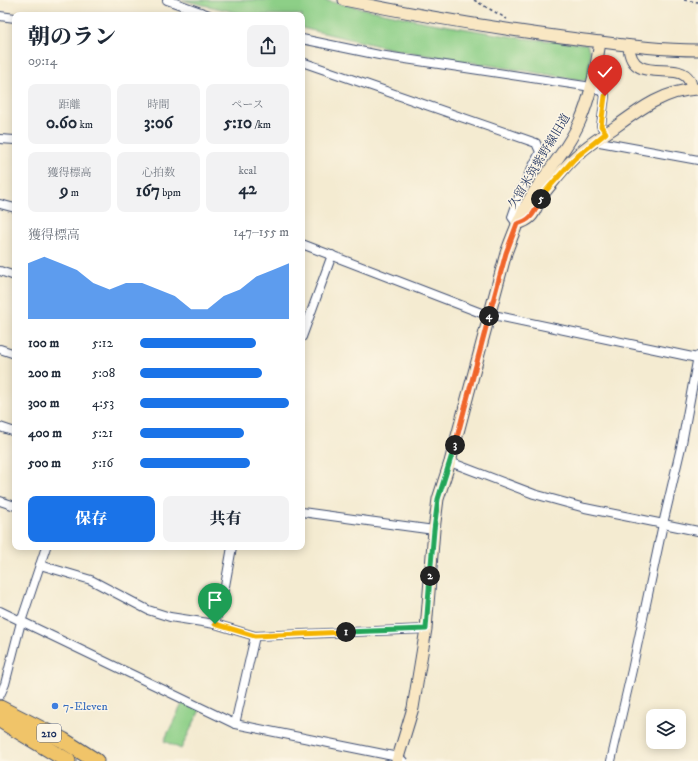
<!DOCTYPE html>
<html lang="ja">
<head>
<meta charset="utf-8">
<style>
	:root { --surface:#fff; --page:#f2f2f3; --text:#1f2937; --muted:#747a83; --accent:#1a73e8 }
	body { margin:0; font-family:"IM FELL DW Pica","Noto Serif JP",serif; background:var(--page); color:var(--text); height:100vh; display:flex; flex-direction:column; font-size:15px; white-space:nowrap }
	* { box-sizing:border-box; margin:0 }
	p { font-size:13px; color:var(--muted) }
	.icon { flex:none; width:22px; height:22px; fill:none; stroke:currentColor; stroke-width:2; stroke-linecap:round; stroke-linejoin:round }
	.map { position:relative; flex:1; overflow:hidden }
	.side { position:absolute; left:12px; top:12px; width:293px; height:538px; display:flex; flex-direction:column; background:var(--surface); border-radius:8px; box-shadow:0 2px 10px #0003 }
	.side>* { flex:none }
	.fabs { position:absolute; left:646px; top:709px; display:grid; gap:8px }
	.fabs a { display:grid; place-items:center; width:40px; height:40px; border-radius:8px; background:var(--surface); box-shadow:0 2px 10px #0003; font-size:20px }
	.pin { position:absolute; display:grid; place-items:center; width:34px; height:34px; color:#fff; margin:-41px -17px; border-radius:50% 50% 50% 0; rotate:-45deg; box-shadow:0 0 4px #0007 }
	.pin .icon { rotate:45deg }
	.km { position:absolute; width:20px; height:20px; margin:-10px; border-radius:50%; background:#222; color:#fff; font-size:11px; line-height:20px; text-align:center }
	.round { display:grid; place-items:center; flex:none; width:42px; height:42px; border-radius:8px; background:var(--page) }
	.overview { display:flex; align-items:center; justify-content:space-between; height:68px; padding:0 16px }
	h1 { font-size:22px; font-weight:800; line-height:30px }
	.metrics { display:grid; grid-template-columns:repeat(3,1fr); gap:6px; height:68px; padding:4px 16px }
	.metrics div { display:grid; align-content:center; border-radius:8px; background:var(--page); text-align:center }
	.metrics b { font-size:17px; font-weight:800 }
	.metrics small { font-size:11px; font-weight:400 }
	.metrics p { font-size:11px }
	.chart { height:112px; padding:8px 16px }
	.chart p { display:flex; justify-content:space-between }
	.chart svg { width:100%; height:72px; margin-top:4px; fill:var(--accent); opacity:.7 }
	.button { display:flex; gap:8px; margin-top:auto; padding:8px 16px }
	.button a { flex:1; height:46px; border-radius:8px; background:var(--accent); color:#fff; font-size:16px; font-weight:800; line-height:46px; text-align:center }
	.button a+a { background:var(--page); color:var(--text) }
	ul { padding:0 16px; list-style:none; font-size:13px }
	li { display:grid; grid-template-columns:64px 48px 1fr; align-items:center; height:30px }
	li i { height:10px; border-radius:5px; background:var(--accent) }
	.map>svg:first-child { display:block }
	.green { fill:#8dcf87; stroke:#547f72 }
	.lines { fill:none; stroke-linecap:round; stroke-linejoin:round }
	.street-casing { stroke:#3c4b6f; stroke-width:10 }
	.secondary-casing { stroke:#3c4b6f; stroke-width:13 }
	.highway-casing { stroke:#3c4b6f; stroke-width:17 }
	.path { stroke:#3c4b6f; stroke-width:1.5; stroke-dasharray:3 3; stroke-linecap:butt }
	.street { stroke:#fff; stroke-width:8 }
	.secondary { stroke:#f9e7c3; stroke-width:11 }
	.highway { stroke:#f0c469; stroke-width:15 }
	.split-1-casing { stroke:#fff; stroke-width:8 }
	.split-2-casing { stroke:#fff; stroke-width:8 }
	.split-3-casing { stroke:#fff; stroke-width:8 }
	.split-4-casing { stroke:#fff; stroke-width:8 }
	.split-5-casing { stroke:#fff; stroke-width:8 }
	.split-6-casing { stroke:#fff; stroke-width:8 }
	.split-1 { stroke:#f5b400; stroke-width:5 }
	.split-2 { stroke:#22a559; stroke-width:5 }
	.split-3 { stroke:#22a559; stroke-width:5 }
	.split-4 { stroke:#f0652b; stroke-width:5 }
	.split-5 { stroke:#f0652b; stroke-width:5 }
	.split-6 { stroke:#f5b400; stroke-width:5 }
	.shop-dot { fill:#3f7fe0; stroke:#fcf5e5; stroke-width:1.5 }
	.labels { text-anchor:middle; stroke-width:3; stroke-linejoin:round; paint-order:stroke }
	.shield { fill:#fcf5e5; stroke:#5e6a86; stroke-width:1 }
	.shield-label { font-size:11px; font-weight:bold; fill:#1b2f5e }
	.street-label { font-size:12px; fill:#1b2f5e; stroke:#fcf5e5 }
	.shop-label { font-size:12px; fill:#366cbe; stroke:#fcf5e5; text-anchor:start }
</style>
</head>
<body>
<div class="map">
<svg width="698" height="761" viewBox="0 0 698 761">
	<rect width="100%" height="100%" fill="#fcf5e5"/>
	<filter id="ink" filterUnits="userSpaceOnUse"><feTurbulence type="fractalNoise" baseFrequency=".025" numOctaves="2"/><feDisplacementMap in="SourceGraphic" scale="8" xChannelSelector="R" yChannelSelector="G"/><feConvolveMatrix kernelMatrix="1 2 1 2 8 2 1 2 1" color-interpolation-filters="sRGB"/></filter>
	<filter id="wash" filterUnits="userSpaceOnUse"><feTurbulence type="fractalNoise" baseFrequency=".012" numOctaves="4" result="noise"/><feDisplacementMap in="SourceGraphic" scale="16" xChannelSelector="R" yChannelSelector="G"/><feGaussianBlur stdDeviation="0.9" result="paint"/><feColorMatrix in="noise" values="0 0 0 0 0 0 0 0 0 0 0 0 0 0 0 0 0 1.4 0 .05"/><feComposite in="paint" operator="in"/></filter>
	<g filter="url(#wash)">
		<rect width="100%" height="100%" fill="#f4ebd1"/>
		<g class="green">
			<polygon points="182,0 323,0 426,22 520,38 587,44 590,54 588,81 401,51 302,28 302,15 247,15"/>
			<polygon points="183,702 200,710 181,749 164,741"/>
		</g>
	</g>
	<g filter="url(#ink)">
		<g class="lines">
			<g class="street-casing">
				<g id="street">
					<polyline points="167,0 209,15"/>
					<polyline points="0,16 15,18"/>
					<polyline points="302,39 379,55 585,86"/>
					<polyline points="302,62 536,143 540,152 522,188 512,217 517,224"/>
					<polyline points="598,90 603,92 605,96 601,126 607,133"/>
					<polyline points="0,139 15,140"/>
					<polyline points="594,141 698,160"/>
					<polyline points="0,204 15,208"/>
					<polyline points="302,244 489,316 498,316 697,358"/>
					<polyline points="0,271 15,276"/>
					<polyline points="302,337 332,255"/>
					<polyline points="0,349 15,354"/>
					<polyline points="0,427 15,432"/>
					<polyline points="450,462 534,494 585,508 698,531"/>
					<polyline points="0,501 15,506"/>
					<polyline points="302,512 434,530"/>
					<polyline points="40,565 91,580 148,610 170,617 215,624 255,636 426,629"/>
					<polyline points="0,611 235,724 398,757 403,761"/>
					<polyline points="215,624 225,586 232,547"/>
					<polyline points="0,695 5,684 21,622 46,547"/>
					<polyline points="235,724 255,636"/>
					<polyline points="611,761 632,670 663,524 682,443 698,356"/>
				</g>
			</g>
			<g class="secondary-casing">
				<g id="secondary">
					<path d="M 344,0 C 421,16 499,29 577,39 C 617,44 657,50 698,50"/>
					<path d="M 629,46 C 631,87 678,59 689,80 C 691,82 691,86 691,89"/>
					<path d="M 517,224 C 539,218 533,206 545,192 C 554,181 563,169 573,159 C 585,147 600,137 614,128 C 640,109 665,90 698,89"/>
					<path d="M 397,761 L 413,708 L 426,629 L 434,530 L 438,499 L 450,462 L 506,253 C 513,234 520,215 530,198 C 546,172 568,149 580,121 C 591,96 596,69 600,42"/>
				</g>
			</g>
			<g class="highway-casing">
				<g id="highway">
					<polyline points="0,708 63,740 96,761"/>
					<polyline points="0,720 68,761"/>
				</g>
			</g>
			<g class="path">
				<polyline points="474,0 507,19"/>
				<polyline points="684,0 698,2"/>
			</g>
			<use href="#street" class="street"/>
			<use href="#secondary" class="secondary"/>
			<use href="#highway" class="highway"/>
		</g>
	</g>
	<g class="lines" filter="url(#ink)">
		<g class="split-1-casing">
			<polyline id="split-1" points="215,624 255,636 346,632"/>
		</g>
		<g class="split-2-casing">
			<polyline id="split-2" points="346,632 426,629 430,576"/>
		</g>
		<g class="split-3-casing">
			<polyline id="split-3" points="430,576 434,530 438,499 455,445"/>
		</g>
		<g class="split-4-casing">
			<polyline id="split-4" points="455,445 489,316"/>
		</g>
		<g class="split-5-casing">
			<path id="split-5" d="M 489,316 L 506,253 L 517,224 C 532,220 534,213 541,199"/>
		</g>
		<g class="split-6-casing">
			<polyline id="split-6" points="541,199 544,193 574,159 606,133 601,126 605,96"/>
		</g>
		<use href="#split-1" class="split-1"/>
		<use href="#split-2" class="split-2"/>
		<use href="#split-3" class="split-3"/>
		<use href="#split-4" class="split-4"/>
		<use href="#split-5" class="split-5"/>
		<use href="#split-6" class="split-6"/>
	</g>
	<circle class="shop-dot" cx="55" cy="706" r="4"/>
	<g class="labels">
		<rect class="shield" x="37" y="724" width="24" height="18" rx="3"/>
		<g class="shield-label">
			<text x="49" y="737">210</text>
		</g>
		<g class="street-label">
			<text transform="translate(539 161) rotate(-59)" y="4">久留米筑紫野線旧道</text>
		</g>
		<g class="shop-label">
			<text x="63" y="710">7-Eleven</text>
		</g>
	</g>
</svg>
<div class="fabs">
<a><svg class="icon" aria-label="layers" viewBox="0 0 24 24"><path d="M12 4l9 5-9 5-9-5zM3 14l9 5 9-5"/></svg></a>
</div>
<div class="pin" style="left:215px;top:624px;background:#1e9e55"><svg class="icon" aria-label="arrive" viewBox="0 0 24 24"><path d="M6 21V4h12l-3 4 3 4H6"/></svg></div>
<div class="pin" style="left:605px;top:96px;background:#d93025"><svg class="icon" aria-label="check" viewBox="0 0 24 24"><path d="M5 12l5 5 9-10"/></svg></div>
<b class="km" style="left:346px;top:632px">1</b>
<b class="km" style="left:430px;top:576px">2</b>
<b class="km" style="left:455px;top:445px">3</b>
<b class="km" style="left:489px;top:316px">4</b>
<b class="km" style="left:541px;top:199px">5</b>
<section class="side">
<div class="overview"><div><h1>朝のラン</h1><p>09:14</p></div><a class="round"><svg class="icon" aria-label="share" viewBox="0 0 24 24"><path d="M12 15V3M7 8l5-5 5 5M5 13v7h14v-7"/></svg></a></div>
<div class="metrics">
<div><p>距離</p><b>0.60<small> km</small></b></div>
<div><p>時間</p><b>3:06</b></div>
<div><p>ペース</p><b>5:10<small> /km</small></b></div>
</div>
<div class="metrics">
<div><p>獲得標高</p><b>9<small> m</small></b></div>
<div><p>心拍数</p><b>167<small> bpm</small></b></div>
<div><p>kcal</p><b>42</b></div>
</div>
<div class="chart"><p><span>獲得標高</span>147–155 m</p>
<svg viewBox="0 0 160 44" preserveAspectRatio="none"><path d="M0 44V10L10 6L20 10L30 14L40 22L50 26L60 22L70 22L80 26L90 30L100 38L110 38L120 30L130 26L140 18L150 14L160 10V44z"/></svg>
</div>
<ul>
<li><b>100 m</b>5:12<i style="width:78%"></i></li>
<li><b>200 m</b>5:08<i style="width:82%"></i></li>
<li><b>300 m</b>4:53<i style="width:100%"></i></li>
<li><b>400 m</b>5:21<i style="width:70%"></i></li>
<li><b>500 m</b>5:16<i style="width:74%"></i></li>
</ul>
<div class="button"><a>保存</a><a>共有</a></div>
</section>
</div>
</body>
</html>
